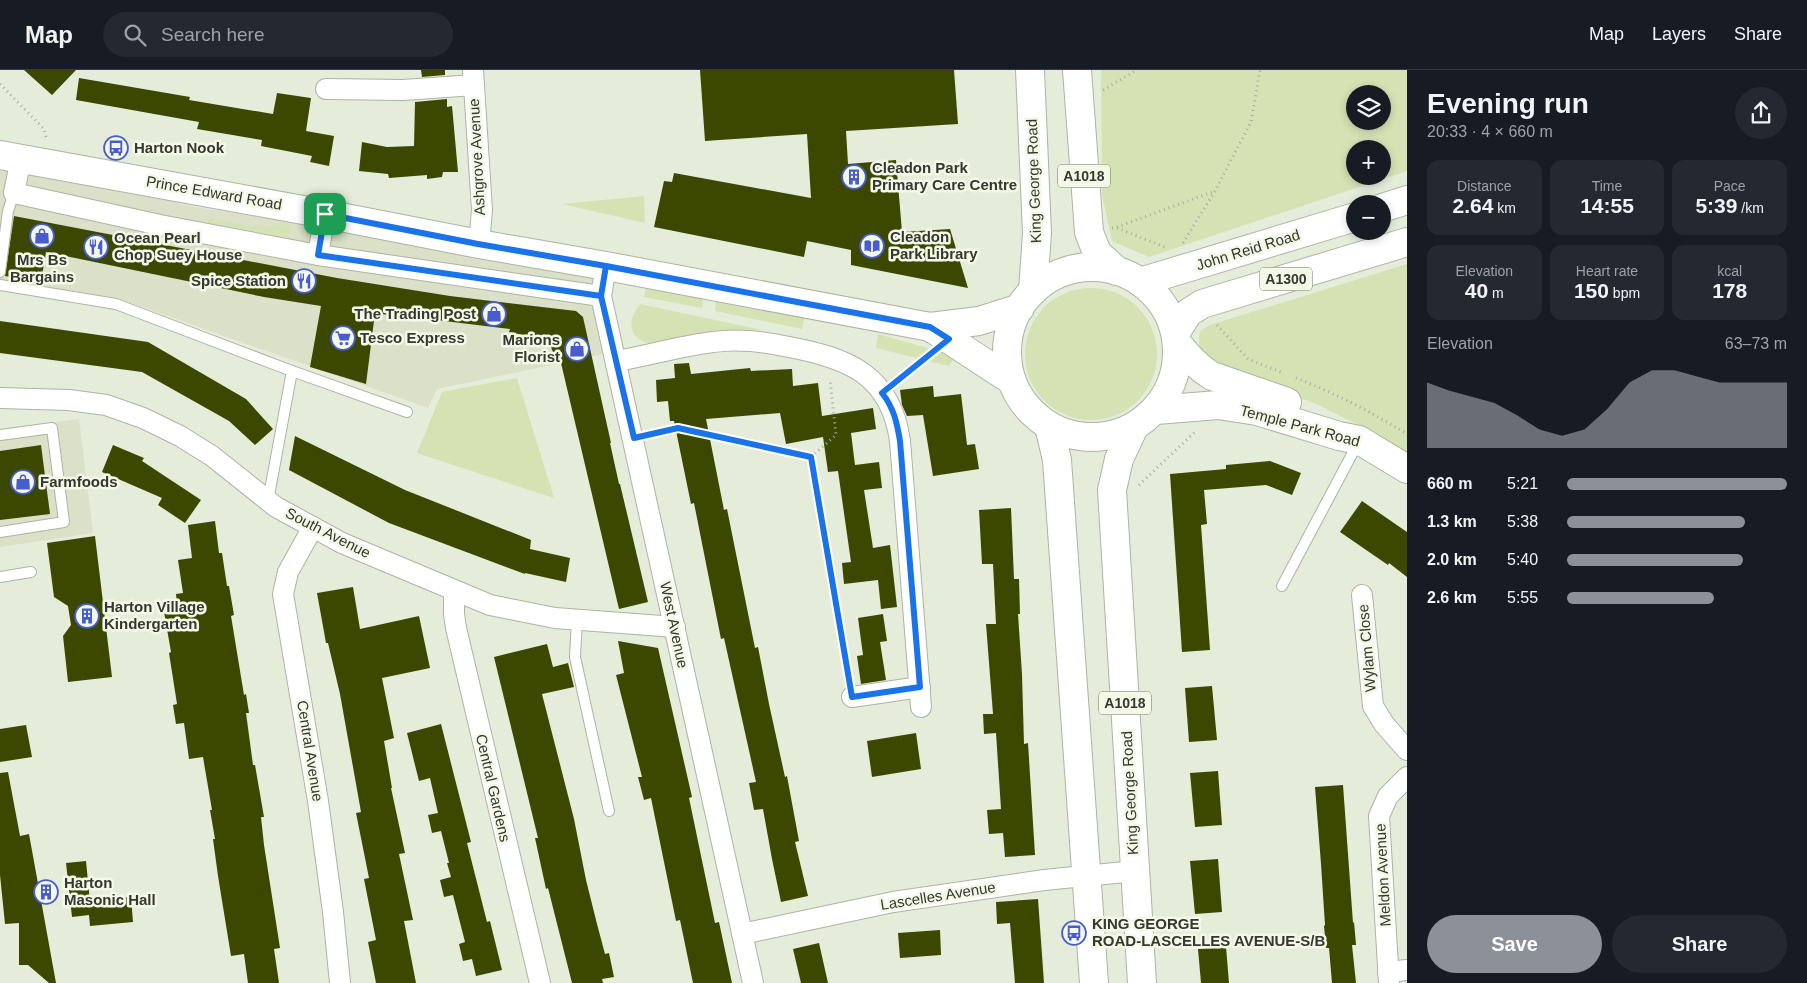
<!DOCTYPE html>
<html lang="en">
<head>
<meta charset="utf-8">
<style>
	:root { --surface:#171b24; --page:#242831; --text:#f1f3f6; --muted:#9ea1a6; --line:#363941; --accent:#8c9099 }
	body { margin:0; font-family:Helvetica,sans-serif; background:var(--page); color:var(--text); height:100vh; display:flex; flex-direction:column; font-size:19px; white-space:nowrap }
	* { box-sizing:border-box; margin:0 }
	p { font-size:16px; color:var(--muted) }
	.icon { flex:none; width:28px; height:28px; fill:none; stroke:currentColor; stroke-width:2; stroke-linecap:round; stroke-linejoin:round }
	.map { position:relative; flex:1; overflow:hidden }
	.drawer { display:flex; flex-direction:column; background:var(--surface); width:400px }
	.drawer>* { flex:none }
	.buttons { position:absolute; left:1346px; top:15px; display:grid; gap:10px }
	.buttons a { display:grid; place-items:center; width:45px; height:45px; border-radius:50%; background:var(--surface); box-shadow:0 2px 8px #0003; font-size:25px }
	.pin { position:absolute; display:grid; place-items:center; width:42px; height:42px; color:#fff; margin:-21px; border-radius:10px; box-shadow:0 2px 8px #0006 }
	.round { display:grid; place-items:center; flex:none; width:52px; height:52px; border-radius:26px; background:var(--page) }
	.headline { display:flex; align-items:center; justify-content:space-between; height:85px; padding:0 20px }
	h1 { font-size:28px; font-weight:800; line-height:38px }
	.figures { display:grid; grid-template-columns:repeat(3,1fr); gap:8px; height:85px; padding:5px 20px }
	.figures div { display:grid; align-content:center; border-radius:12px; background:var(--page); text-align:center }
	.figures b { font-size:21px; font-weight:800 }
	.figures small { font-size:14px; font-weight:400 }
	.figures p { font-size:14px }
	.chart { height:140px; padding:10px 20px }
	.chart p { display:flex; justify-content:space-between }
	.chart svg { width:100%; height:90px; margin-top:5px; fill:var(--accent); opacity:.7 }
	.cta { display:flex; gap:10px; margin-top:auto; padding:10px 20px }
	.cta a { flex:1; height:58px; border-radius:30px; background:var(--accent); color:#fff; font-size:20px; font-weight:800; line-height:58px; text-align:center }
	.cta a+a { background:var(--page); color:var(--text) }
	ul { padding:0 20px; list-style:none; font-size:16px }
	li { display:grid; grid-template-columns:80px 60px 1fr; align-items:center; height:38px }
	li i { height:12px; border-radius:6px; background:var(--accent) }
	header { display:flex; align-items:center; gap:30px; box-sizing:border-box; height:70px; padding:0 25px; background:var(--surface); border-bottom:1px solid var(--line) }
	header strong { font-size:24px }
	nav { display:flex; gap:28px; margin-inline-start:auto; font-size:18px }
	.search { width:350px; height:45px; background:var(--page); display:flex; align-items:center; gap:12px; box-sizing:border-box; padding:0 18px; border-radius:28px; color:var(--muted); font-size:19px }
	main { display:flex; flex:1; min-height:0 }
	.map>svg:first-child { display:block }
	.built { fill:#dae1c8 }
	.green { fill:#d5e2b4; fill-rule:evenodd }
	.building { fill:#3c4800 }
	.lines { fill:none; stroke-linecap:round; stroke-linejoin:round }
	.lane-casing { stroke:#aeb3a3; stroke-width:12 }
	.street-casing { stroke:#aeb3a3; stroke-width:22 }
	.secondary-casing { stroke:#aeb3a3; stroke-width:30 }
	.primary-casing { stroke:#aeb3a3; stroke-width:30 }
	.highway-casing { stroke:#aeb3a3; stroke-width:30 }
	.path { stroke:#a8ad9e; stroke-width:3; stroke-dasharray:1 4; stroke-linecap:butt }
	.lane { stroke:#fff; stroke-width:10 }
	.street { stroke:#fff; stroke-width:20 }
	.secondary { stroke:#fff; stroke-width:28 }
	.primary { stroke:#fff; stroke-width:28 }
	.highway { stroke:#fff; stroke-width:28 }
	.route-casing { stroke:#fff; stroke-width:10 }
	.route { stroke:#1a73e8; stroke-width:6 }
	.labels { text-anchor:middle; stroke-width:5; stroke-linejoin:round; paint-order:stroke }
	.shield { fill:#f4f9e7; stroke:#6e7167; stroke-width:1 }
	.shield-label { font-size:14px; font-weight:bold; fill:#353730 }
	.poi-label { font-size:15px; font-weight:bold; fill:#353730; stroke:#f4f9e7; text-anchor:start }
	.street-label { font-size:15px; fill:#353730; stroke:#f4f9e7 }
</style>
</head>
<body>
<header>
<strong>Map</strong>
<div class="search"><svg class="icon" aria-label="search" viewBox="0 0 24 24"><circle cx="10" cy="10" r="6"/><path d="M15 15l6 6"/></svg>Search here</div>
<nav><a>Map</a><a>Layers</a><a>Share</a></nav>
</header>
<main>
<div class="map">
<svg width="1407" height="913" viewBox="0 0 1407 913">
	<rect width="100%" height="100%" fill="#e6ecda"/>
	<g class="built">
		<polygon points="0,100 147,122 183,135 284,151 497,189 591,203 605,284 437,319 428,338 117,228 0,209"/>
		<polygon points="79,349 93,463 0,477 0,359"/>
	</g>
	<g class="green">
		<path d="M 1101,0 L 1407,0 L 1407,101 L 1149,187 L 1112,171 L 1102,125 ZM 1355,24 L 1382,24 L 1382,51 L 1355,51 ZM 1355,79 L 1382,79 L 1382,106 L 1355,106 Z"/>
		<polygon points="644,126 645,153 562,134"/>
		<polygon points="209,148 259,157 269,157 290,154 288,167 208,152"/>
		<polygon points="1407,194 1407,383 1363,357 1316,334 1219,298 1201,280 1199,273 1199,266 1201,260 1210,255"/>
		<polygon points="646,217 703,227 702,238 644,227"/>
		<circle cx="1091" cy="284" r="66"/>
		<polygon points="716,230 805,247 802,259 715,241"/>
		<path d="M 640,234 L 762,260 L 715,261 L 652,274 C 640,272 628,264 632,249 C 633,244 637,239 640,234 Z"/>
		<polygon points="878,264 945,283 955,287 949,296 876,278"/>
		<polygon points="517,308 554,428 417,383 442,322"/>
	</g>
	<g class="building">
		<polygon points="24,0 76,0 52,25"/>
		<polygon points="421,0 445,0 445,5 422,7"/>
		<polygon points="700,0 954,0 958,54 846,61 848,94 896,90 902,162 950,159 968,218 851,195 851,180 807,171 804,187 654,157 664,111 672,112 674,103 811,128 807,64 705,71"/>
		<polygon points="79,8 190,27 189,30 273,44 277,23 311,28 306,61 334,66 329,96 310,92 312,86 261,76 262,70 197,59 199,52 76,30"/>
		<polygon points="447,29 447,37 452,36 458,102 443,102 442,107 427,109 427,105 389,108 388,104 359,101 362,72 387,77 414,76 415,32"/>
		<polygon points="14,146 337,208 450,226 576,241 583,247 611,373 610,373 619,414 620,414 648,532 619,539 561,293 558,294 548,270 509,262 510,259 436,250 435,252 375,243 366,314 310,297 321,236 264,227 46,182 41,212 5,206"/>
		<polygon points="0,251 148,272 246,329 273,359 255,375 229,351 142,302 0,283"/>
		<polygon points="689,293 691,304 750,298 751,301 792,299 793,316 818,313 822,346 873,338 876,359 851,363 855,395 879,392 882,418 864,420 873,478 890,475 897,537 881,539 878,510 844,514 842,493 851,492 838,401 828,402 823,367 786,374 780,343 706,349 724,440 727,439 755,578 758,577 769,634 785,707 787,706 799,771 795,772 808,826 781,832 772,789 763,739 754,740 749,713 756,712 724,568 721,569 694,433 691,434 674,351 670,351 668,331 657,332 656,310 675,308 674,294"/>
		<polygon points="933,316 934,327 961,324 967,375 975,374 979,399 933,406 923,345 907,346 902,335 900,320"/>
		<polygon points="295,366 405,420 531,470 530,479 570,488 566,512 525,503 525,504 389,453 289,400"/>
		<polygon points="41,375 50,444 0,450 0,381"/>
		<polygon points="113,375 144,388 142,391 201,430 185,453 158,435 162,428 102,402"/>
		<polygon points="1270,391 1301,403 1292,425 1266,415 1204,420 1207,454 1201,455 1210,580 1182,582 1170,404 1226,399 1226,395"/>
		<polygon points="1362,431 1407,462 1407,507 1389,493 1388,495 1340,462"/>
		<polygon points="1011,438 1014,509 1019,509 1020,544 1018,544 1022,604 1024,674 1028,673 1035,785 1005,787 1003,763 989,764 987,740 1001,739 996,663 984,664 983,644 993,644 986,554 996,554 993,494 982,494 979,440"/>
		<polygon points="215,451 219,483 222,483 227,516 229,516 234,545 231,546 244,625 246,624 249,643 246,643 253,695 255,695 264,747 261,747 264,775 280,878 274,879 279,913 248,913 244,884 231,886 218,806 213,769 215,769 210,740 212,740 203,687 189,689 184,653 176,654 173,635 177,634 169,583 171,582 163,536 177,534 176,524 183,523 178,490 192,488 188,455"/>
		<polygon points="95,466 112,607 68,612 63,566 71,555 68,536 54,527 47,473"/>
		<polygon points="353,517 360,559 419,546 430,598 382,608 394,668 384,671 392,718 391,718 405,783 399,784 413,850 404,851 416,913 376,913 368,872 376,870 364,809 369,808 356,743 361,742 340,624 328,573 326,573 317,523"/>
		<polygon points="883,544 887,571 880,572 886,610 861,614 857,586 863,585 858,548"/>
		<polygon points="618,571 658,578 692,727 689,728 715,853 719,852 732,913 693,913 680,850 676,851 651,728 644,730 638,707 642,707 616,605 624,603"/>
		<polygon points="547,574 553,597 568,593 574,617 542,624 574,749 586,810 597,854 605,884 609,883 614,907 602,909 603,913 572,913 548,818 546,819 535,768 538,768 494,587"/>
		<polygon points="1212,616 1217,670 1189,672 1185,618"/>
		<polygon points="441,654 471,772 467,773 487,852 490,851 502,900 476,906 472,889 463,891 459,874 465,872 453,825 444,827 440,810 451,807 447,793 449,793 441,761 432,763 428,745 438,743 430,708 419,711 407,663"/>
		<polygon points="26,655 32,687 0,692 0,659"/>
		<polygon points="916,663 921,699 872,707 867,671"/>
		<polygon points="1218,701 1222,755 1195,757 1190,703"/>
		<polygon points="8,702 20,766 29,764 56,913 49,913 28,895 19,895 19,853 5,854 0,805 0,703"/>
		<polygon points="1343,715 1353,853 1354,852 1356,875 1352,875 1356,913 1332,913 1329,878 1326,878 1324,856 1325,855 1321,794 1315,717"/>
		<polygon points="1218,789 1222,842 1195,844 1190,791"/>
		<polygon points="86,791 90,832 131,827 133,852 90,856 89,845 72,847 66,793"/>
		<polygon points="1038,829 1044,913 1015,913 1010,853 997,854 996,832"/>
		<polygon points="940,860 941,885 900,888 898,863"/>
		<polygon points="819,873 828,913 801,913 793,879"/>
		<polygon points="1226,877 1229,913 1201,913 1198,879"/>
	</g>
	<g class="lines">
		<g class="lane-casing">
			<g id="lane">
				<polyline points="0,202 8,141 14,123"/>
				<polyline points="0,215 116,234 292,301 407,342"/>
				<polyline points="0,365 52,358 64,452 0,462"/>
				<polyline points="268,431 292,301"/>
				<polyline points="0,507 31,502"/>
				<polyline points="1282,516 1359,371"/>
				<polyline points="577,550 575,587 609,741"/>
			</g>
		</g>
		<g class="street-casing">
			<g id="street">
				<polyline points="473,0 482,140 479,174"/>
				<polyline points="326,19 403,20 474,15"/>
				<polyline points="21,88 14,123 160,155 318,185 601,226"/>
				<polyline points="318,185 325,144"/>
				<polyline points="606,196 601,226 753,913"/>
				<path d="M 617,291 C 649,285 681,276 713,272 C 739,268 764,272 789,277 C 848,288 891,305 900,371 L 921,637"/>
				<polyline points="0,328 69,330 106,335 143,348 180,366 212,386 276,437 342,473 490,535 555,548 675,557"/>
				<polyline points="313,457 288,502 283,524 318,731 333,842 340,913"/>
				<polyline points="454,521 454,544 456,558 540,913"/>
				<polyline points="1362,525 1373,636 1384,654 1407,680"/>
				<polyline points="852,627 920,617"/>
				<polyline points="742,864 893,832 1044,810 1135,801"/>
				<polyline points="1388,902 1407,900"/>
				<polyline points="1389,913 1379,746 1388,726 1407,707"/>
			</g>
		</g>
		<g class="secondary-casing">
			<g id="secondary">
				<path d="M 1177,273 C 1188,286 1197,297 1212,306 L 1287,332"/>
				<polyline points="1156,340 1218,335 1257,341 1339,366 1359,370 1407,399"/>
			</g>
		</g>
		<g class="primary-casing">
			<g id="primary">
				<polyline points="0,85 325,144 479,174 606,196 930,257 979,251 1020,238"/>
				<polyline points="930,257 1011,310"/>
				<polyline points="1049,356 1057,390 1094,913"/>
				<polyline points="1134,357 1119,389 1112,420 1142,913"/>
			</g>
		</g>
		<g class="highway-casing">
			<g id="highway">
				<polyline points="1030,0 1037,163 1033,221"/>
				<polyline points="1077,0 1089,162 1097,183 1117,201"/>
				<polyline points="1382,138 1407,130"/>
				<circle cx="1092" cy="282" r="85"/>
				<polyline points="1140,212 1355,147"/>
				<polyline points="1176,262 1188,243 1202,234 1407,172"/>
			</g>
		</g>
		<g class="path">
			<polyline points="0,14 44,59 47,70"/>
			<polyline points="1103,20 1137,0"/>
			<polyline points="1117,157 1215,121"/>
			<polyline points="1112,158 1117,158 1167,178"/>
			<polyline points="1183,173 1215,121 1251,52 1260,0"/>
			<polyline points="1217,255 1248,289 1283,303"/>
			<path d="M 1296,308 C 1334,323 1372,342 1407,364"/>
			<polyline points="896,312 930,284"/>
			<polyline points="651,364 678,358 811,387 849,609"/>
			<polyline points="811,387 836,365 830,309"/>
			<polyline points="1139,415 1196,361"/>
		</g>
		<use href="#lane" class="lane"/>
		<use href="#street" class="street"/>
		<use href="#secondary" class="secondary"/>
		<use href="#primary" class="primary"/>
		<use href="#highway" class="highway"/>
	</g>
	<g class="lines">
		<g class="route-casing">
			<path id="route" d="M 325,144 L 478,174 L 606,196 L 601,226 L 634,368 L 678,358 L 811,387 L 852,627 L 920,617 L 900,371 C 897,353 894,338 882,323 L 949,269 L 930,257 L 606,196 L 601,226 L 318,185 L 325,144"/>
		</g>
		<use href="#route" class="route"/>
	</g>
	<defs>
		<g id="bus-ring" transform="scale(1.25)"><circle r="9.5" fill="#f4f9e7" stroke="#485cd0" stroke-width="1.5"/><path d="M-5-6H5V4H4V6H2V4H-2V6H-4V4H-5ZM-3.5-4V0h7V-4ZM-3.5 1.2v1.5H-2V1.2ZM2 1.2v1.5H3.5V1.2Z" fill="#485cd0"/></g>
		<g id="building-ring" transform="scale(1.25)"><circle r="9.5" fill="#f4f9e7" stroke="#485cd0" stroke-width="1.5"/><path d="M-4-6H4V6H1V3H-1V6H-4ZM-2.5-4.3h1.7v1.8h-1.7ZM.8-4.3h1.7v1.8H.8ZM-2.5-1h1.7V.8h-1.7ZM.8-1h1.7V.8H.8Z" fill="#485cd0"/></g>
		<g id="shop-ring" transform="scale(1.25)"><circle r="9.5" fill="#f4f9e7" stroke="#485cd0" stroke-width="1.5"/><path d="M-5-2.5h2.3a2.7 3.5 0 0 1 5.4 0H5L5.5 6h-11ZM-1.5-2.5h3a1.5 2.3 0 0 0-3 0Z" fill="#485cd0"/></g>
		<g id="library-ring" transform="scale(1.25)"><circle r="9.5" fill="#f4f9e7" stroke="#485cd0" stroke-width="1.5"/><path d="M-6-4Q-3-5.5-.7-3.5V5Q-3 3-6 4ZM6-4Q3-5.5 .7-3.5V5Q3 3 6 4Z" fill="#485cd0"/></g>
		<g id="restaurant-ring" transform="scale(1.25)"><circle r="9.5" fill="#f4f9e7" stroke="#485cd0" stroke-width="1.5"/><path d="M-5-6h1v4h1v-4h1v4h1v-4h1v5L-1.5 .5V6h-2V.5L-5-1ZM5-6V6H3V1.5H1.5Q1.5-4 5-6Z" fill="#485cd0"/></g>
		<g id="supermarket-ring" transform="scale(1.25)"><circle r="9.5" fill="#f4f9e7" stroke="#485cd0" stroke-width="1.5"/><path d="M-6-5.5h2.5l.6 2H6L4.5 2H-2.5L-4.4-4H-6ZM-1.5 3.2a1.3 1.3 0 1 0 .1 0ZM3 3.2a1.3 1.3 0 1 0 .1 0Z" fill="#485cd0"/></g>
	</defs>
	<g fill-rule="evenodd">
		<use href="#bus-ring" x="116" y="78"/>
		<use href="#building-ring" x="854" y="107"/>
		<use href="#shop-ring" x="42" y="166"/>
		<use href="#library-ring" x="872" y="176"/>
		<use href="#restaurant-ring" x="96" y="177"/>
		<use href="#restaurant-ring" x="304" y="211"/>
		<use href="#shop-ring" x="494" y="244"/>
		<use href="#supermarket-ring" x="343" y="268"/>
		<use href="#shop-ring" x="577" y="279"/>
		<use href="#shop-ring" x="23" y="412"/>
		<use href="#building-ring" x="87" y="546"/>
		<use href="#building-ring" x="46" y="822"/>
		<use href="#bus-ring" x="1074" y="863"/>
	</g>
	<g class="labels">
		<g class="shield">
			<rect x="1058" y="94.5" width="52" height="23" rx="4"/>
			<rect x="1260" y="197.5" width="52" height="23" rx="4"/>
			<rect x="1099" y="621.5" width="52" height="23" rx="4"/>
		</g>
		<g class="shield-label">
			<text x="1084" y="111">A1018</text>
			<text x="1286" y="214">A1300</text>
			<text x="1125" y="638">A1018</text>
		</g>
		<g class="poi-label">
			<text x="134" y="83">Harton Nook</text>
			<text x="872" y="103">Cleadon Park<tspan x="872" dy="17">Primary Care Centre</tspan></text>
			<text x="890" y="172">Cleadon<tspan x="890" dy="17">Park Library</tspan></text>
			<text x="114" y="173">Ocean Pearl<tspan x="114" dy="17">Chop Suey House</tspan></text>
			<text x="42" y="195" text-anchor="middle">Mrs Bs<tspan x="42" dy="17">Bargains</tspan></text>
			<text x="286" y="216" text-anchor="end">Spice Station</text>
			<text x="476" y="249" text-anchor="end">The Trading Post</text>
			<text x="360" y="273">Tesco Express</text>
			<text x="560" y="275" text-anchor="end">Marions<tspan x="560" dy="17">Florist</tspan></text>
			<text x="40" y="417">Farmfoods</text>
			<text x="104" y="542">Harton Village<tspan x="104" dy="17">Kindergarten</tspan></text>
			<text x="64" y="818">Harton<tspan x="64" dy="17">Masonic Hall</tspan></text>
			<text x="1092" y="859">KING GEORGE<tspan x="1092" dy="17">ROAD-LASCELLES AVENUE-S/B</tspan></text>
		</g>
		<g class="street-label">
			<text transform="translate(477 87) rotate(-93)" y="5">Ashgrove Avenue</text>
			<text transform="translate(1034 111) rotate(-92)" y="5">King George Road</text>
			<text transform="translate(214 123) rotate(10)" y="5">Prince Edward Road</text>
			<text transform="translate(1248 180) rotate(-17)" y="5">John Reid Road</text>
			<text transform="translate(1300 356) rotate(15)" y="5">Temple Park Road</text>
			<text transform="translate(328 463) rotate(27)" y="5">South Avenue</text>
			<text transform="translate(674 555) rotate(78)" y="5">West Avenue</text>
			<text transform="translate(1367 578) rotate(-95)" y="5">Wylam Close</text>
			<text transform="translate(310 681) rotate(81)" y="5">Central Avenue</text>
			<text transform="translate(493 718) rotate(77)" y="5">Central Gardens</text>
			<text transform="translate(1130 723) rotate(-93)" y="5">King George Road</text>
			<text transform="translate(1383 805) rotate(-93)" y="5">Meldon Avenue</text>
			<text transform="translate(938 826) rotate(-9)" y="5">Lascelles Avenue</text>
		</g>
	</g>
</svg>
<div class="buttons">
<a><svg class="icon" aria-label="layers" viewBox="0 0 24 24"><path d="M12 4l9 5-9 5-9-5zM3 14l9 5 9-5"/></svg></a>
<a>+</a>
<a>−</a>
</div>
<div class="pin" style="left:325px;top:144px;background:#1e9e55"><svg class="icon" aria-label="arrive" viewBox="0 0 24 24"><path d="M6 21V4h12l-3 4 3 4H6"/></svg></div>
</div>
<section class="drawer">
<div class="headline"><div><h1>Evening run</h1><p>20:33 · 4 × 660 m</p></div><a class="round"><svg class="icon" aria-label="share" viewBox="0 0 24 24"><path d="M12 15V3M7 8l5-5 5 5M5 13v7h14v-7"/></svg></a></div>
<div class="figures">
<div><p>Distance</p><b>2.64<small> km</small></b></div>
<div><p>Time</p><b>14:55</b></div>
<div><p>Pace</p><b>5:39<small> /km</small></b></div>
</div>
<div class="figures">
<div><p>Elevation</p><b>40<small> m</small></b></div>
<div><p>Heart rate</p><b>150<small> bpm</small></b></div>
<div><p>kcal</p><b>178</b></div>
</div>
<div class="chart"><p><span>Elevation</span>63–73 m</p>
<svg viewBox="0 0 160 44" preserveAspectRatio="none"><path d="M0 44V12L10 16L20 19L30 22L40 28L50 35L60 38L70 35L80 25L90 12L100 6L110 6L120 9L130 12L140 12L150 12L160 12V44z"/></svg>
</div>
<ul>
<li><b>660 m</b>5:21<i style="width:100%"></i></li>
<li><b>1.3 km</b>5:38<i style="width:81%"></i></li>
<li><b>2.0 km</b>5:40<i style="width:80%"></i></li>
<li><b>2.6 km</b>5:55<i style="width:67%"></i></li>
</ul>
<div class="cta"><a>Save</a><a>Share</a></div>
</section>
</main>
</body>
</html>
